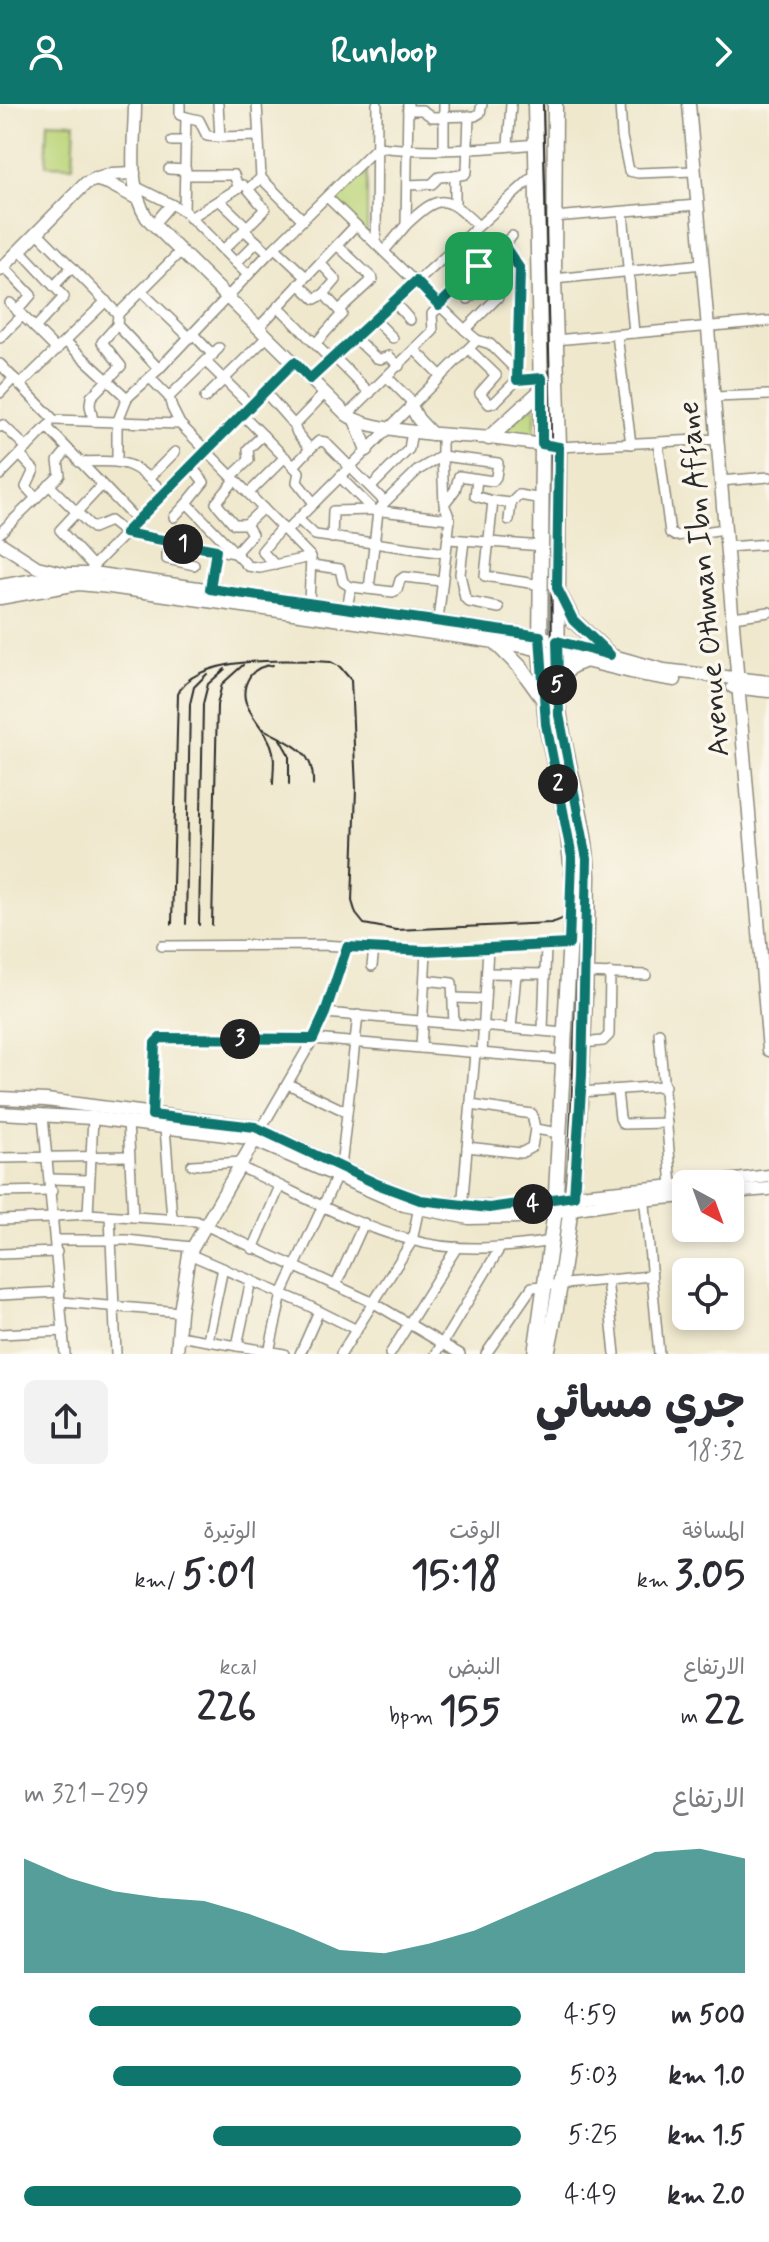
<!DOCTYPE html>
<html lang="ar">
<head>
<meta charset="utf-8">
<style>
	:root { --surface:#fff; --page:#f2f2f3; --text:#2b2b33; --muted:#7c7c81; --accent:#0f766e }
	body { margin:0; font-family:Mynerve,"Playpen Sans Arabic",sans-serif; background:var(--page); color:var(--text); direction:rtl; height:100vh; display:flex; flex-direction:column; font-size:30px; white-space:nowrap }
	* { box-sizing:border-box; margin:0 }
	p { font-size:26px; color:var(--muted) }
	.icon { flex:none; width:44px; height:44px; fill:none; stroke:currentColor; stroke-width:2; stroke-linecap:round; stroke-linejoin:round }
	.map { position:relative; height:1250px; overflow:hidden; direction:ltr }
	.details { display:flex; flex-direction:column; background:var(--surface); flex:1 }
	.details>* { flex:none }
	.needle { width:52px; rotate:139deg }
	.controls { position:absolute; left:672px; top:1066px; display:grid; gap:16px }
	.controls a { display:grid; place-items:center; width:72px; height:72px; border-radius:12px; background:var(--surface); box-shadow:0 4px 12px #0003; font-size:40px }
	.pin { position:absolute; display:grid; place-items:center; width:68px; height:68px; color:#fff; margin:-34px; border-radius:16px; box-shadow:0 4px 12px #0006 }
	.km { position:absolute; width:40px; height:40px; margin:-20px; border-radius:50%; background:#222; color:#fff; font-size:22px; line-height:40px; text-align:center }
	.round { display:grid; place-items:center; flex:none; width:84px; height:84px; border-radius:12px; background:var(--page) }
	.head { display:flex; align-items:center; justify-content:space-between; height:136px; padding:0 24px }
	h1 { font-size:44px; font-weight:700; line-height:60px }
	.figures { display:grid; grid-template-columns:repeat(3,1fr); gap:12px; height:136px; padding:8px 24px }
	.figures div { display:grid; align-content:center }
	.figures b { font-size:40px; font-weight:700 }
	.figures small { font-size:22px; font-weight:400 }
	.figures p { font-size:22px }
	.chart { height:224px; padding:16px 24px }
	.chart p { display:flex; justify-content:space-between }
	.chart svg { width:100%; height:144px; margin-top:8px; fill:var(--accent); opacity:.7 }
	ul { padding:0 24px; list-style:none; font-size:26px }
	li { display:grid; grid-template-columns:128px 96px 1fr; align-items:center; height:60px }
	li i { height:20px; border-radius:10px; background:var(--accent) }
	header { display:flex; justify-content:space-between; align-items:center; height:104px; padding:0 24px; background:var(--accent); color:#fff; font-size:36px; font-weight:700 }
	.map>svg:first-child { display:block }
	.green { fill:#bcd57a; stroke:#748052; stroke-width:2 }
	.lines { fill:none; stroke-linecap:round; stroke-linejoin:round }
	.street-casing { stroke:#8d8a7c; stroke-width:12 }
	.secondary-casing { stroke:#8d8a7c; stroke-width:15 }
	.primary-casing { stroke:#8d8a7c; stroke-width:17 }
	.street { stroke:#fff; stroke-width:9 }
	.secondary { stroke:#fff; stroke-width:12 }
	.primary { stroke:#fff; stroke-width:14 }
	.tram { stroke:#2b2b2b; stroke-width:2 }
	.route-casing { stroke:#fff; stroke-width:16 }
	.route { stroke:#0f766e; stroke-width:10 }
	.labels { text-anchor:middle; stroke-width:7; stroke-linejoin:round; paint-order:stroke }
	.street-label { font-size:30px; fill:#2b2b2b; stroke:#fbf7ec }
</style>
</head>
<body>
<header><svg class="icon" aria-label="forward" viewBox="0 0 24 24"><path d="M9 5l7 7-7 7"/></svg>Runloop<svg class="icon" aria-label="person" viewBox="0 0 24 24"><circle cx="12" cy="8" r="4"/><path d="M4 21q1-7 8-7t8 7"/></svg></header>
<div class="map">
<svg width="769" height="1250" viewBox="0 0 769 1250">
	<rect width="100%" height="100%" fill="#fbf7ec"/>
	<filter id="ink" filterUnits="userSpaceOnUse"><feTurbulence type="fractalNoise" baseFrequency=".0125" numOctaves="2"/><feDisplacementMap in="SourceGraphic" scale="16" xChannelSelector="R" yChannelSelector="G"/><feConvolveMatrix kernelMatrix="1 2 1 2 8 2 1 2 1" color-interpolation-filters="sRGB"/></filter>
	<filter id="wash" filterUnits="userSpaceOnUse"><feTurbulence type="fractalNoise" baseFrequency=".006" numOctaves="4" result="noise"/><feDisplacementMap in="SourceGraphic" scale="32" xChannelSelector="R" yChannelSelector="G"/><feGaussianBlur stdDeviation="1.8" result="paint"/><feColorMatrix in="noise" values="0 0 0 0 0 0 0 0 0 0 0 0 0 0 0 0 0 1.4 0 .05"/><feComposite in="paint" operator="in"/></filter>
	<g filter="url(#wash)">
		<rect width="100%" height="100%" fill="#efe8cd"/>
		<g class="green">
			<polygon points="48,18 75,19 73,62 46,61"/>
			<polygon points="367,58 367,131 330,96"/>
			<polygon points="531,302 536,305 534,333 504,331 503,326"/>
		</g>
	</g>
	<g filter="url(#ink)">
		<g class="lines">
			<g class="street-casing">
				<g id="street">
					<polyline points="180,0 180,11 186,13 184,107"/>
					<polyline points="218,0 220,33 258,32"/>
					<polyline points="257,0 261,74 303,116"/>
					<polyline points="444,0 444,46"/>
					<polyline points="620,0 622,33 629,67 638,69 694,67"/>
					<polyline points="408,6 422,6 432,13 475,12 480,9 482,0"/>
					<polyline points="186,13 199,16 207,32 220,33"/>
					<polyline points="172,37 186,37"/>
					<polyline points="508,41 511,0"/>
					<path d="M 377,43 C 430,49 483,45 536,40"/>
					<polyline points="169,65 186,66"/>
					<polyline points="186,71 234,71 238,82"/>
					<polyline points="407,81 432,80 439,73 455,72"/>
					<polyline points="135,82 171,100"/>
					<polyline points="327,93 465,226 477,236 490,240 518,268"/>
					<polyline points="219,96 243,81"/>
					<polyline points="455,100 455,72 465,70 467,67 469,12"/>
					<polyline points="623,108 634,229"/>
					<polyline points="554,113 697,101"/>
					<polyline points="190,114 219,96 247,123 244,126 269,149"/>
					<polyline points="153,121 171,100 184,107 248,171"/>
					<path d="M 406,121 C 439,90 445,90 477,121"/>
					<polyline points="247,123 265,105 248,85 261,74"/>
					<polyline points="37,128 118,210 117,221 159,265"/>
					<polyline points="376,140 377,0"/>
					<polyline points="503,140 520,165 517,276 542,274"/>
					<polyline points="337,141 373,175 339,206"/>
					<polyline points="275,144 306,173"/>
					<polyline points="20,146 64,193 35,224"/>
					<polyline points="223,146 244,126"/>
					<polyline points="384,147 406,121 408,0"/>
					<polyline points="236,159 257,138"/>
					<polyline points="320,159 336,176 324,190"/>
					<polyline points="479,162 512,132"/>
					<polyline points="4,163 31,191 17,207"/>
					<polyline points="554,175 703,160"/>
					<polyline points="299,180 315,195 324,190 342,210 316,239"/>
					<polyline points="54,182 72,163"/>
					<polyline points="141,187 190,234"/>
					<polyline points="468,195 496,169 518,185"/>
					<polyline points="394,198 410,216"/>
					<polyline points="10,199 57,246"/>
					<polyline points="278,202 331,256"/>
					<polyline points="118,210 180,148"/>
					<polyline points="375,216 393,234"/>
					<polyline points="259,223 356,121"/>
					<polyline points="465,226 498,193 486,177"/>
					<polyline points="193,230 213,251"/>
					<polyline points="617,231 631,340"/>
					<polyline points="0,234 22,212"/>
					<polyline points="355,234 376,254 380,255 389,252 399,262"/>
					<polyline points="555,236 769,217"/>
					<polyline points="66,238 127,294"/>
					<polyline points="469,245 496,271 480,289 489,300 495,298 517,276"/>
					<polyline points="415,246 441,272"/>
					<polyline points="334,253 370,289"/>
					<polyline points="206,258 251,302"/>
					<polyline points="0,260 54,316 180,320"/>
					<polyline points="387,273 413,299"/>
					<polyline points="150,274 169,293 172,304 180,320 311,453 309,499"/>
					<polyline points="310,275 537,69"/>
					<polyline points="20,281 106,197"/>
					<polyline points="265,288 294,321"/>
					<polyline points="0,289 14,274"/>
					<polyline points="325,289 294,321 297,329 310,345 319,337 325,338 385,398 378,407 369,485"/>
					<polyline points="169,293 219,244"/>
					<polyline points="714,293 769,291"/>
					<polyline points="205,294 268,232"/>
					<polyline points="243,311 299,368 297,378 314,399"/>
					<polyline points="347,311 433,227 432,210 479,162 459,139"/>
					<polyline points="93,317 90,301 91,293 121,262 102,238 117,221"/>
					<polyline points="0,323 3,321 27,344"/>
					<polyline points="47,323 137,417"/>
					<polyline points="658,338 670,429 675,432 725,425"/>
					<polyline points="559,343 718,335"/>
					<path d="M 79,358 C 126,357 131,355 164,389"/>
					<polyline points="117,358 117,319 127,294 159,265 269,149 377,43"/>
					<polyline points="191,362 204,378 187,399 248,462 260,464 311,453"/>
					<polyline points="294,362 310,345"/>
					<polyline points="0,371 49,321"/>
					<polyline points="232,372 249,356 248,345 263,331"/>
					<polyline points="340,373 373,406 450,415 438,516"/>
					<polyline points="149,374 175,348"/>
					<polyline points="477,375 475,392 493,397 485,472 542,481"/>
					<polyline points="235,376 216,399 234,420 246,420 263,404"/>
					<polyline points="720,377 769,373"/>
					<polyline points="49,381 93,424 110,417 125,429 235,449"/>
					<polyline points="371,383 409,345 412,327"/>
					<polyline points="249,389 285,353"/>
					<polyline points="36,394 60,371 58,357 67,346"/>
					<polyline points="493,397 511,399 519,391 542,395"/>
					<polyline points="385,398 418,366 442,352 442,331"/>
					<polyline points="444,400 455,386 459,372 493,377 496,373 498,359 442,352 444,400 450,415"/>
					<polyline points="174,413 187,399"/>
					<polyline points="298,415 315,431 446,449"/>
					<polyline points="509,416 511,399"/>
					<polyline points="286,427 477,236"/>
					<polyline points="0,429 36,394 26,383 34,366 20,351"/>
					<polyline points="332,434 333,407 373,406"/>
					<polyline points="449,435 543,442"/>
					<polyline points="167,437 167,455 194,461"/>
					<polyline points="464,437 460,470 465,494 469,498 499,504"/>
					<polyline points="727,443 769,440"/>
					<polyline points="235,449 252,430 246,420"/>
					<polyline points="275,461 262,447 282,423"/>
					<polyline points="312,461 340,465 343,478 351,483 347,504"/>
					<polyline points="93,462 60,426 102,381"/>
					<polyline points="87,475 93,462 294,258"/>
					<polyline points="351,483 393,488 397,486 400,476 404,473 441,477"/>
					<polyline points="210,485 216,446"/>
					<polyline points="733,513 769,508"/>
					<polyline points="162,842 322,841 426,847 569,840"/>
					<polyline points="372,862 374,845"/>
					<polyline points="487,869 545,870"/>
					<polyline points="585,869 646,871"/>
					<polyline points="425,876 452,879 454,919"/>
					<polyline points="454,894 485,895"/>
					<polyline points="325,909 565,929"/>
					<polyline points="511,924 516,870"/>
					<polyline points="543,926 546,842"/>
					<polyline points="659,929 672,1082"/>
					<polyline points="582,939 603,937 609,931 610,869"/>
					<polyline points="421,944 426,847"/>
					<polyline points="482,949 488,844"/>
					<polyline points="288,980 347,1008"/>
					<polyline points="617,987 620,1014 623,1020 667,1019"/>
					<polyline points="581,988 665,982"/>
					<polyline points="152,1011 155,939 160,934 313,935 564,956"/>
					<polyline points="43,1012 65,1250"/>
					<polyline points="128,1018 133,1113"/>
					<polyline points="165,1024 172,1114"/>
					<polyline points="261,1025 313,935 325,909 347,843"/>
					<polyline points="535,1025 559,1029"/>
					<polyline points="467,1043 521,1049 532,1043 535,1025 532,1010 471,1001"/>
					<polyline points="0,1054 128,1052"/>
					<polyline points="192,1061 243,1058"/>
					<path d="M 240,1063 C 296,1088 352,1121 411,1136 C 457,1149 506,1144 552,1137"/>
					<polyline points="51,1075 88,1076"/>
					<polyline points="0,1088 52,1087"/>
					<polyline points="644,1090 659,1250"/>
					<polyline points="462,1105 475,949"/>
					<polyline points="88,1110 93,1014"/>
					<polyline points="54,1112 88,1110 196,1117 374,1199 460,1250"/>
					<polyline points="110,1112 116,1250"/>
					<polyline points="0,1116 54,1114"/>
					<polyline points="56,1136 126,1136 192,1143"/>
					<polyline points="253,1145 280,1082"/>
					<polyline points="0,1150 57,1148"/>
					<polyline points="189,1150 303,1199 357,1226"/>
					<polyline points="607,1175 615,1250"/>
					<polyline points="336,1181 364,1119"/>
					<polyline points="0,1191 60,1188"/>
					<polyline points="61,1198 180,1208"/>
					<polyline points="0,1230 64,1227"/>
					<polyline points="179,1232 284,1250"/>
					<polyline points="208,1236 223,1164"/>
					<polyline points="237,1242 251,1176"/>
					<polyline points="269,1248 282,1190 341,1063 358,911"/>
					<polyline points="300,1250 319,1207"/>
					<polyline points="341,1250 412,1137 420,1098"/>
					<polyline points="390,1250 457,1143"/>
					<polyline points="436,1250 500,1144"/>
					<polyline points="486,1250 532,1183 651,1172"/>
				</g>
			</g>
			<g class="secondary-casing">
				<g id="secondary">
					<path d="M 135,0 C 135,37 126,82 147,114 L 347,311 C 372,329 457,331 490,334 C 513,337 536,340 559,343"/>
					<polyline points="689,0 769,946"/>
					<polyline points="94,75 108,79 138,95"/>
					<polyline points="0,166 86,79 112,70 134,69"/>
					<polyline points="411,302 418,315 432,330"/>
					<polyline points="355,316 367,346"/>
					<polyline points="0,439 37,463 63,469"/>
					<polyline points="0,482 70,470 99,470 540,532 664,566 769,578"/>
					<polyline points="0,494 78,480 110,483 523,542 639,570 675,576"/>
					<polyline points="733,583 769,587"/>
					<polyline points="0,994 46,996 255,1023 377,1080 420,1096 441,1100 502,1104 589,1090 686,1081"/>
					<polyline points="0,1009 93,1014 249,1034 404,1101 469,1114 517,1113 617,1098 686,1092"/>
					<polyline points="703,1080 769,1072"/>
					<polyline points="730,1088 769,1085"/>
					<polyline points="177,1250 180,1208 189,1150 257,1032"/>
				</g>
			</g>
			<g class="primary-casing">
				<g id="primary">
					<polyline points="535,0 542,340 540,545 546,620 567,722 573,778 555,1107 535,1250"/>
					<polyline points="489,334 541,287"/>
					<polyline points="560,491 573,516 610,551"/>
					<polyline points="495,538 520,563 541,592"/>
					<polyline points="557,579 571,562 586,556"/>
					<path d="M 547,1250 C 581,1092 585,933 588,772 C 586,710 562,651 557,589 L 559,343 L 554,175 L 555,0"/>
				</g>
			</g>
			<use href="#street" class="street"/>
			<use href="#secondary" class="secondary"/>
			<use href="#primary" class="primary"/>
			<g class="tram">
				<polyline points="543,0 551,327 552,605 579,754 580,805 569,1054"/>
				<path d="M 273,561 C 264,561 256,564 250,572 C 232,600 262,617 271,641 C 276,653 273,667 273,680"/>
				<path d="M 262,624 C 289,640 315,644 313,681"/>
				<polyline points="280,635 289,651 289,680"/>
				<path d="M 172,820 L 178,590 C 193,550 295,556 331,558 L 340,563 L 351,576 L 356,685 L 352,797 L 356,810 L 364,820 L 396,826 L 551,819 C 562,816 573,811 576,799"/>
				<polyline points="186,820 190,600 194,583 207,570"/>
				<polyline points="199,821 203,600 208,580 225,565"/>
				<polyline points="212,821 217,601 222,580 243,561"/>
			</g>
		</g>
	</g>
	<g class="lines" filter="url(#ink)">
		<g class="route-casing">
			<polygon id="route" points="503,140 520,165 517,276 542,274 542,340 559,343 557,484 573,516 610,551 557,537 559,611 587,755 582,971 574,1092 489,1104 420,1096 377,1080 255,1023 152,1011 155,939 160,934 313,935 325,909 347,843 426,847 569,840 572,753 546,620 540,532 210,485 216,446 125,429 294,258 310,275 416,177 439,201"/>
		</g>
		<use href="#route" class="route"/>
	</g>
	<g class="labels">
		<g class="street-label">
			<text transform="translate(703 475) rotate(-95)" y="10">Avenue Othman Ibn Affane</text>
		</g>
	</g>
</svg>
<div class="controls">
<a><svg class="needle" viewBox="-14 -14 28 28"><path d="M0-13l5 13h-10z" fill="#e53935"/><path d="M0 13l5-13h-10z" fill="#7c7c81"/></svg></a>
<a><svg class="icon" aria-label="locate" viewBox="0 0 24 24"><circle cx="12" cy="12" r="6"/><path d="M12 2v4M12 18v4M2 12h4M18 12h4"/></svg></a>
</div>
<div class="pin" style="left:479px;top:162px;background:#1e9e55"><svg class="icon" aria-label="arrive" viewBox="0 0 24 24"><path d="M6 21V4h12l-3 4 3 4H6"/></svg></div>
<b class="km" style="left:183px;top:440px">1</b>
<b class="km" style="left:558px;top:680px">2</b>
<b class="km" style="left:240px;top:935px">3</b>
<b class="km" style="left:533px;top:1100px">4</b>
<b class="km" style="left:557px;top:581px">5</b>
</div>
<section class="details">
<div class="head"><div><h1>جري مسائي</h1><p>18:32</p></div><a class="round"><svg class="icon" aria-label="share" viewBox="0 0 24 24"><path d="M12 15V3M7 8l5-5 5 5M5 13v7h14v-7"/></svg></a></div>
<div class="figures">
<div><p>المسافة</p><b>3.05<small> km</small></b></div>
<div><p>الوقت</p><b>15:18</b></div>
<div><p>الوتيرة</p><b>5:01<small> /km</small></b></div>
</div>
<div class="figures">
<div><p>الارتفاع</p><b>22<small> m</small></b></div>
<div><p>النبض</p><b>155<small> bpm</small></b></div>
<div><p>kcal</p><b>226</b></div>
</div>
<div class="chart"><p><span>الارتفاع</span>299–321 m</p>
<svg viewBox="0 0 160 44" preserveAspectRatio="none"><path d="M0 44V9L10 15L20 19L30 21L40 22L50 26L60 31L70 37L80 38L90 35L100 31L110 25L120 19L130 13L140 7L150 6L160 9V44z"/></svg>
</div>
<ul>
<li><b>500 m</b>4:59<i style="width:87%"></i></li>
<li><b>1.0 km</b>5:03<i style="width:82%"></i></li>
<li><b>1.5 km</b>5:25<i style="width:62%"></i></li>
<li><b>2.0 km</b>4:49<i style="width:100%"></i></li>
</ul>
</section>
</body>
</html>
